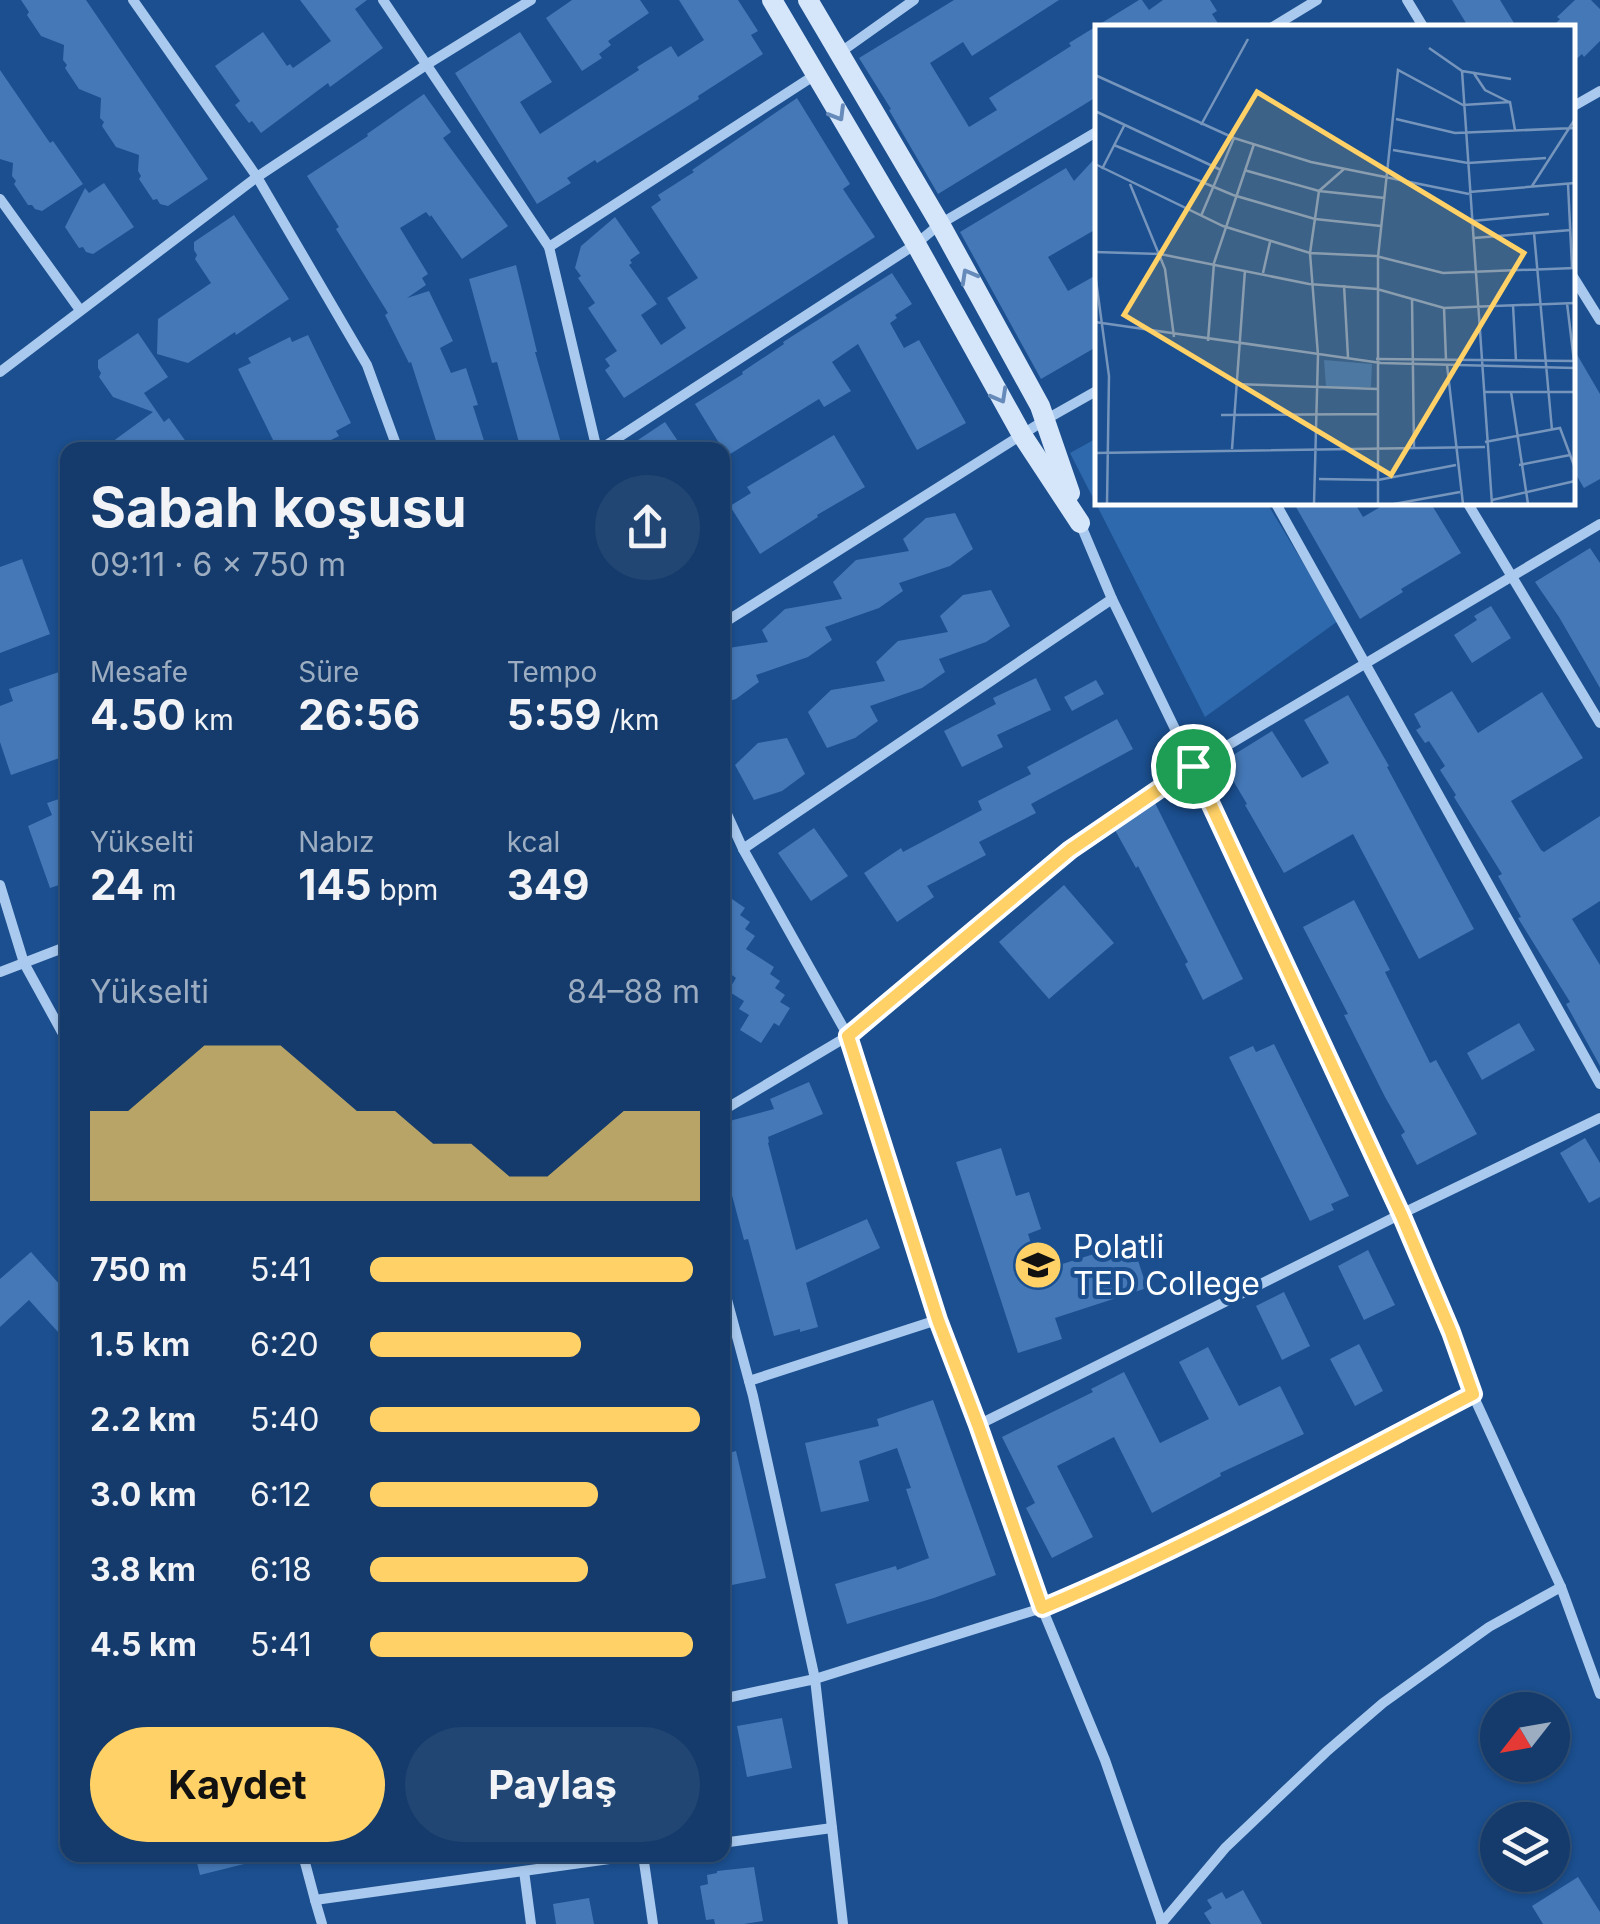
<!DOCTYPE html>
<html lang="tr">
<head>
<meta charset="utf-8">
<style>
	:root { --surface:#143b6b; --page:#214673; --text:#f1f3f6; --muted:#9dadc1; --line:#33557e; --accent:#ffd166 }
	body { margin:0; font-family:Inter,sans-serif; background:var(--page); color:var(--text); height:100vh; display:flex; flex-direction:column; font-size:38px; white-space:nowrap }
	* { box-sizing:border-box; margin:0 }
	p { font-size:32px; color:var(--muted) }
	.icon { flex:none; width:55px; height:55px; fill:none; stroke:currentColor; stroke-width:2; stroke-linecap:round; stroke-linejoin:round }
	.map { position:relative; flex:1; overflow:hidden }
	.drawer { position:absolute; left:60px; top:442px; width:670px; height:1420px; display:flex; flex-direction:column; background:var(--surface); border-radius:20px; box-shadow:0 2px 8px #0004,0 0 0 2px var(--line) }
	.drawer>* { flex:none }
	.needle { width:65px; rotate:239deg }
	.tools { position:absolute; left:1480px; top:1692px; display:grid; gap:20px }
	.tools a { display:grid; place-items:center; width:90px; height:90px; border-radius:50%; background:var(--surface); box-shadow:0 2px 8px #0004,0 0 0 2px var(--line); font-size:50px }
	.pin { position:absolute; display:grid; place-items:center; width:85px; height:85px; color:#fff; margin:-42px; border:5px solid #fff; border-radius:50%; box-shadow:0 2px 10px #0007 }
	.round { display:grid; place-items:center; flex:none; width:105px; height:105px; border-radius:52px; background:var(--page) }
	.overview { display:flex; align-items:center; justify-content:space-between; height:170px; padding:0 30px }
	h1 { font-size:55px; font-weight:700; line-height:75px }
	.figures { display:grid; grid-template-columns:repeat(3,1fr); gap:15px; height:170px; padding:10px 30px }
	.figures div { display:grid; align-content:center }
	.figures b { font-size:42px; font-weight:700 }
	.figures small { font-size:28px; font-weight:400 }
	.figures p { font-size:28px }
	.chart { height:280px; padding:20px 30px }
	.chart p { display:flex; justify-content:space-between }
	.chart svg { width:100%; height:180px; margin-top:10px; fill:var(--accent); opacity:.7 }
	.cta { display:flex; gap:20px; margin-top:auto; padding:20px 30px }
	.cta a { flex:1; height:115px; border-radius:60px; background:var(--accent); color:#111; font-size:40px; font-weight:700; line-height:115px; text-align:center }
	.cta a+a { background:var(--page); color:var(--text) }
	ul { padding:0 30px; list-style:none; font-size:32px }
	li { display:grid; grid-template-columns:160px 120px 1fr; align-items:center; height:75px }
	li i { height:25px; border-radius:12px; background:var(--accent) }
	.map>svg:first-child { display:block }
	.green { fill:#2e69ad }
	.building { fill:#4478b7 }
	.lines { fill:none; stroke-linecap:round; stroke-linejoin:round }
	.street { stroke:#a9c9ee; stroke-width:10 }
	.secondary { stroke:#d6e6fa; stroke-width:20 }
	.oneway { stroke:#668bba }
	.route-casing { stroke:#fff; stroke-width:20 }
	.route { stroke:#ffd166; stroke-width:12 }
	.labels { text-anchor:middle; stroke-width:8; stroke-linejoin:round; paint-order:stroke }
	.poi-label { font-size:32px; fill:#fff; stroke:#1b4f8f; text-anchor:start }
	.inset-road { fill:none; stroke:#7695bc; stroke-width:2.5 }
	.view { fill:#ffd166; fill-opacity:0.15; stroke:#ffd166; stroke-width:5 }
	.inset-edge { fill:none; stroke:#fff; stroke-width:5 }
</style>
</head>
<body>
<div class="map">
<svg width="1600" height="1924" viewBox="0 0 1600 1924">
	<rect width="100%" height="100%" fill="#1b4f8f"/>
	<polygon class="green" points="1097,438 1098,502 1267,503 1338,621 1205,717 1070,453"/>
	<g class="building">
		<polygon points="21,0 86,0 208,179 168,206 160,204 157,199 153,200 139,179 141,176 138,171 139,155 116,147 102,126 104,122 100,118 101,98 79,89 65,68 67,65 63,60 64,45 41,36 27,15 29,12"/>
		<polygon points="300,0 367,0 355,9 383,48 330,87 328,83 261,133 252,121 249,123 235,105 240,101 215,66 263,32 287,66 290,64 293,68 331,41"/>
		<polygon points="572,0 640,0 649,13 608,41 611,45 599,54 602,58 582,71 546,18"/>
		<polygon points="679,0 738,0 758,31 751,35 763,54 698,96 699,99 669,118 597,163 595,160 567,178 571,183 537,204 455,73 520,32 552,82 520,102 540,134 639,70 637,67 671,46 678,57 704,40"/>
		<polygon points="954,0 1059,0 972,56 963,42 930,63 969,127 997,110 989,98 1071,46 1069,43 1139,0 1142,0 1149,10 1163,0 1210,0 1217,11 1212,14 1221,28 1098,28 1098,96 938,194 889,110 891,109 859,58"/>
		<polygon points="1452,0 1500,0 1517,28 1469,28"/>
		<polygon points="1575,0 1591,0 1600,9 1600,41 1584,57 1582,54 1572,63 1572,28 1551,28 1560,19 1557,17"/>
		<polygon points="0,70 50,143 53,141 83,184 42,211 35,209 32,205 28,205 14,184 16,181 12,176 13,163 0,159"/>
		<polygon points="424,94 451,132 443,138 508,226 462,259 431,215 430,217 426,212 400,228 428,274 422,278 426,285 407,298 429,291 453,341 440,348 451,373 466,368 478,405 473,406 487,450 439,450 411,362 409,363 385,315 388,313 336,229 339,227 307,176 368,136 367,134"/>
		<polygon points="797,98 850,184 843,189 875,237 624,398 605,370 610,366 605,359 617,351 588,308 595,303 578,278 581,276 575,268 581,246 615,217 640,253 630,260 632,263 629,265 657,304 641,315 661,345 686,328 667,298 698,278 651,207 661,200 658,195 694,172 692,170"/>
		<polygon points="1098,155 1098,228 1048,257 1068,291 1098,274 1098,346 1041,379 960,232 1066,168 1074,181"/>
		<polygon points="104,183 134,227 93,254 86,252 83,247 79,248 65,227 85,188 89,193"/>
		<polygon points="234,215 289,299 236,335 235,332 188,363 157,354 158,319 211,283 195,259 197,255 194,250 194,242"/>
		<polygon points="516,265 537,352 535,352 563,450 521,450 497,362 492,363 469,279"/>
		<polygon points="892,273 912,304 895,315 897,318 890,323 904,348 919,340 966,423 917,450 858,344 832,362 851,391 824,407 819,399 727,456 695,404 743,374 742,372 784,344 783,342"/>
		<polygon points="138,333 168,377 144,393 164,422 169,418 192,450 101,450 153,412 113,397 99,377 101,373 98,368 98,360"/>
		<polygon points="308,335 351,423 336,431 339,436 311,450 278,450 238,369 251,363 248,358 290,337 292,342"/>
		<polygon points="1572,346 1600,394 1600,479 1584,488 1572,468"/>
		<polygon points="665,422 684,450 623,450"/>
		<polygon points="834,435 865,487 817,515 818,517 760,554 730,506 751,493 747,487"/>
		<polygon points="1304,502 1354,502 1363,517 1389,502 1430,502 1461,553 1401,589 1403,592 1360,619 1296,507"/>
		<polygon points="955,513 973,549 950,566 899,583 903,591 879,608 825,627 832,640 808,657 756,675 759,682 736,699 722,703 722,649 768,642 762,630 785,609 842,599 833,582 856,560 909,551 903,539 926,518"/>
		<polygon points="1590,548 1600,563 1600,688 1559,617 1535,582"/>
		<polygon points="22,559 50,634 0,653 0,567"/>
		<polygon points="991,590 1010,626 986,642 939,659 945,672 922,688 870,706 878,721 855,738 827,748 808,712 831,690 885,681 876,662 898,641 948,632 940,616 963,595"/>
		<polygon points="1491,606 1511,638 1472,663 1454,635 1477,620 1474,616"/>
		<polygon points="59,672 68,695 68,755 11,775 0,742 0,706 13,701 9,689"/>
		<polygon points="1036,678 1051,710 997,735 1003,747 962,767 944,731 996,704 993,698"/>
		<polygon points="1096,680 1104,694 1072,711 1064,697"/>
		<polygon points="1452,691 1478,733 1542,692 1583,758 1511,801 1541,850 1544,852 1600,816 1600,901 1572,919 1600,965 1600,1066 1566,1004 1570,1002 1518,918 1521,917 1498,876 1502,874 1454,797 1456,795 1440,770 1445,766 1429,741 1425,743 1416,730 1421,727 1414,714"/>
		<polygon points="1348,695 1389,766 1387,767 1474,929 1419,959 1353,834 1284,873 1245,805 1247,804 1222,762 1272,731 1302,778 1329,763 1304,720"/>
		<polygon points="1117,719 1133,749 1031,804 1036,813 979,842 986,855 927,886 934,897 897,922 864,873 901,848 903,852 982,810 978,801 1031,774 1027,767"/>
		<polygon points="787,738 805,774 782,791 754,800 735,765 758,743"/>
		<polygon points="68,796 68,882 50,888 28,826 52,815 47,803"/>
		<polygon points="1155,803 1243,979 1203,1000 1185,964 1188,962 1138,866 1136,868 1115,830"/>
		<polygon points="814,828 848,876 811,901 778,853"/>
		<polygon points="1064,885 1114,943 1049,999 999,942"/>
		<polygon points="722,892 745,908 740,915 750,922 745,929 755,936 746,949 774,967 770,974 780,981 775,988 785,995 780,1002 790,1008 779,1026 774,1023 761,1043 740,1030 749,1015 739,1009 744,1001 728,991 736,978 722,968"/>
		<polygon points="1354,900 1390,970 1385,972 1430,1063 1436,1060 1477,1134 1417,1165 1401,1135 1405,1132 1385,1097 1344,1015 1348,1014 1303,927"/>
		<polygon points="1519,1023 1535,1050 1482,1080 1467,1053"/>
		<polygon points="1274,1044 1349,1196 1331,1204 1334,1210 1310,1221 1229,1057 1253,1046 1256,1052"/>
		<polygon points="809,1082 823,1114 768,1137 769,1142 768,1143 796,1250 867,1219 880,1248 806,1283 818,1327 800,1332 800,1329 774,1336 748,1239 744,1240 726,1173 732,1172 722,1138 722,1123 774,1109 770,1099"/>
		<polygon points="1585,1138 1600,1163 1600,1197 1589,1203 1560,1153"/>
		<polygon points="1001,1148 1016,1196 1029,1192 1041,1229 1028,1234 1040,1271 1132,1242 1147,1288 1055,1318 1062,1339 1018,1353 956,1162"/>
		<polygon points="1368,1250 1395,1305 1364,1320 1338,1266"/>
		<polygon points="31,1252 68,1294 68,1343 29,1300 0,1327 0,1279"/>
		<polygon points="1284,1292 1310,1346 1282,1360 1256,1306"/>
		<polygon points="1359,1344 1383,1391 1355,1406 1330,1359"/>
		<polygon points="1208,1347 1239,1406 1280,1386 1304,1434 1220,1473 1221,1476 1152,1513 1114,1437 1057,1466 1093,1537 1052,1558 1026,1508 1035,1503 1002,1437 1093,1392 1091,1389 1124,1372 1160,1443 1209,1419 1179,1362"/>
		<polygon points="933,1400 996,1575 934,1598 847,1624 835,1584 896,1566 897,1570 929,1558 906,1489 911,1488 897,1448 859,1461 869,1501 821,1512 805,1443 879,1426 877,1419"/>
		<polygon points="736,1451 766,1578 722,1587 722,1455"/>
		<polygon points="782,1718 792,1768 747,1777 737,1726"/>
		<polygon points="195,1855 255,1855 256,1861 200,1875"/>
		<polygon points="754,1867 763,1921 744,1924 715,1924 714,1919 706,1920 700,1886 708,1884 707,1875 717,1873 717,1871"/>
		<polygon points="1578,1877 1600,1912 1600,1924 1543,1924 1532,1906"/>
		<polygon points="1243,1890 1262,1924 1211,1924 1204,1913 1212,1908 1207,1900 1222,1892 1226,1899"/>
		<polygon points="589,1898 594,1924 556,1924 553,1904"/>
	</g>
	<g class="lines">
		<g class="street">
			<polyline points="133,0 257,177 367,365 398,450"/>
			<polyline points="383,0 549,247 597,450"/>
			<polyline points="1407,0 1424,28"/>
			<polyline points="1271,28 1317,0"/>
			<polyline points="838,54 914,0"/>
			<polyline points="1572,107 1600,91"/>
			<polyline points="0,199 80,310"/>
			<polyline points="549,247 815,75"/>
			<polyline points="1572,275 1600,320"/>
			<polyline points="0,372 257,177 426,65 531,0"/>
			<polyline points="599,450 916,244 940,224 1098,131"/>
			<polyline points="1275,502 1600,1084"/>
			<polyline points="1467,502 1600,723"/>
			<polyline points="1080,523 1112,599 1193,766 1401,1214 1451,1332 1473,1395 1561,1587 1600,1694"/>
			<polyline points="722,624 1045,420 1098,390"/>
			<polyline points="722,803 743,849 848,1036 937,1320 978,1425 1042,1608 1105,1760 1162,1924"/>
			<polyline points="743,849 1112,599"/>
			<polyline points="0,885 24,963 68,1043"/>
			<polyline points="0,972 68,946"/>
			<polyline points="722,1111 848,1036 1070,850 1193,766 1600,524"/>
			<polyline points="722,1281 753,1396 815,1679 843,1924"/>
			<polyline points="749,1381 937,1320"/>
			<polyline points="978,1425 1401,1214 1600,1118"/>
			<polyline points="722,1699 815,1679 1042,1608 1094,1586 1268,1500 1473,1395"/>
			<polyline points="722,1843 832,1828"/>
			<polyline points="303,1855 315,1900 638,1855"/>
			<polyline points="643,1855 653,1924"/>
			<polyline points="524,1871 531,1924"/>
			<polyline points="315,1900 322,1924"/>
			<polyline points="1161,1924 1226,1847 1326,1752 1383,1703 1489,1627 1561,1587"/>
		</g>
		<g class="secondary">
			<polyline points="772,0 916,244 1022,435 1080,523"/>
			<polyline points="808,0 940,224 1040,406 1070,493"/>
		</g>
	</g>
	<defs><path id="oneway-chevron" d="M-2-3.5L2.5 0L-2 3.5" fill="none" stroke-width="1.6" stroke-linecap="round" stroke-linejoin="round" transform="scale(2.5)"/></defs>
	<g class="oneway">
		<use href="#oneway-chevron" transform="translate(838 114) rotate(59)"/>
		<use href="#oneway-chevron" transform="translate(968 276) rotate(-119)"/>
		<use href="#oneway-chevron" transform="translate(1000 396) rotate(61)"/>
	</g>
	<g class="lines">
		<g class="route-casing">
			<path id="route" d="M 1193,766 L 1401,1214 L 1451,1332 L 1473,1394 C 1331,1468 1190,1546 1042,1608 L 978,1425 L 938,1320 L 848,1036 L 1070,850 Z"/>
		</g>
		<use href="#route" class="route"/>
	</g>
	<defs>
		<g id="school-disc" transform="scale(2.5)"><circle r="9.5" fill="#ffd166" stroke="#1b4f8f"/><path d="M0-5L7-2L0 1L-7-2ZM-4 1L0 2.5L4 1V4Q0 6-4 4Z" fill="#111"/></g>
	</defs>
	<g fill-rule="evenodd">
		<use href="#school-disc" x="1038" y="1265"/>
	</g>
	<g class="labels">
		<g class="poi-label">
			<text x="1073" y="1258">Polatli<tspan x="1073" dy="37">TED College</tspan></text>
		</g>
	</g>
	<g transform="translate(1095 25)">
		<rect width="480" height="480" fill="#1b4f8f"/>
		<path d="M 229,335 L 277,339 L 276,362 L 231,362 Z" fill="#2e69ad"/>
		<path class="inset-road" d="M 334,23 L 367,46 L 397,479M 367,46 L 416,54M 378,47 L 390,65 L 414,77M 0,50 L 139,113M 0,86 L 126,145M 301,94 L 360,108 L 480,103M 106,100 L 153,14M 19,120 L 138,170 L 220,194 L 286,201M 298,125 L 373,138 L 451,133M 0,139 L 128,201 L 215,228 L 281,231 L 348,248 L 480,243M 7,144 L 29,101M 149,145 L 224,166 L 290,173M 35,159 L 70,244 L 79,312M 473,159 L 477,242M 437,161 L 480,94M 374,167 L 480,158M 106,191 L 139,113 L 216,137 L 374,169M 377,196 L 454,189M 439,208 L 457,405M 379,213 L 476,205M 0,227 L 65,229 L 214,259 L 282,264 L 349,283 L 480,278M 0,248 L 14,351 L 12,479M 168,248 L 175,217M 249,260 L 253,332M 317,273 L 319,423M 472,278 L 479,336M 418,280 L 421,336M 349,283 L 351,335M 0,297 L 286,338 L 480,343M 113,316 L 119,238 L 159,119M 281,334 L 480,336M 352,340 L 368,479M 140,359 L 283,364M 388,367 L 480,367M 416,367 L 433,479M 126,390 L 283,389M 390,417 L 465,403 L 480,443M 137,424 L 150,245M 0,428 L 390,422M 424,440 L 475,430M 224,454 L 283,455 L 361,440M 397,475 L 480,456M 219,479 L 223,330 L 215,228 L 224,166 L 249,144M 283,479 L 283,232 L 303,45 L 368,80 L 415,77 L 420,105M 299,479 L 365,467"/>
		<path class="view" d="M 162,67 L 429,228 L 296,450 L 29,290 Z"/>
		<rect width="480" height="480" class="inset-edge"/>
	</g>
</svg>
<div class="tools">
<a><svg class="needle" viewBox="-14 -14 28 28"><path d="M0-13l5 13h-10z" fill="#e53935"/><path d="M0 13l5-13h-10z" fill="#9dadc1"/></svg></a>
<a><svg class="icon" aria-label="layers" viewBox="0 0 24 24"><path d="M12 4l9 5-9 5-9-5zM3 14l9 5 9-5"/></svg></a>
</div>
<div class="pin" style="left:1193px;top:766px;background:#1e9e55"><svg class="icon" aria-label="arrive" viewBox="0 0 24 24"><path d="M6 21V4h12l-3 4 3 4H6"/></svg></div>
<section class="drawer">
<div class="overview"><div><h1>Sabah koşusu</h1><p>09:11 · 6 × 750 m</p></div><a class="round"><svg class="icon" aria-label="share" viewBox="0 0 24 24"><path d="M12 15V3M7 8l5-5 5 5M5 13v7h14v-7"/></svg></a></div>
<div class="figures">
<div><p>Mesafe</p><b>4.50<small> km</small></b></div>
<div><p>Süre</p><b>26:56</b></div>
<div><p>Tempo</p><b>5:59<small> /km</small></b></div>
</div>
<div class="figures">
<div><p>Yükselti</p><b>24<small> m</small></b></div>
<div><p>Nabız</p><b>145<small> bpm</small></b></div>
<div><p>kcal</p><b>349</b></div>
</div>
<div class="chart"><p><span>Yükselti</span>84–88 m</p>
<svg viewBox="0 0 160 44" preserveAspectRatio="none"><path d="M0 44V22L10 22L20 14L30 6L40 6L50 6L60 14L70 22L80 22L90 30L100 30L110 38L120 38L130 30L140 22L150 22L160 22V44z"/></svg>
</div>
<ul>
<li><b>750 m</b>5:41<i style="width:98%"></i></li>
<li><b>1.5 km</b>6:20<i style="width:64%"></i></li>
<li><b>2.2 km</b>5:40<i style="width:100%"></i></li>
<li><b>3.0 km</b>6:12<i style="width:69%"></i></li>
<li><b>3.8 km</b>6:18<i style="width:66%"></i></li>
<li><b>4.5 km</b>5:41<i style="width:98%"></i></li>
</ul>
<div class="cta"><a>Kaydet</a><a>Paylaş</a></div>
</section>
</div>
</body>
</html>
